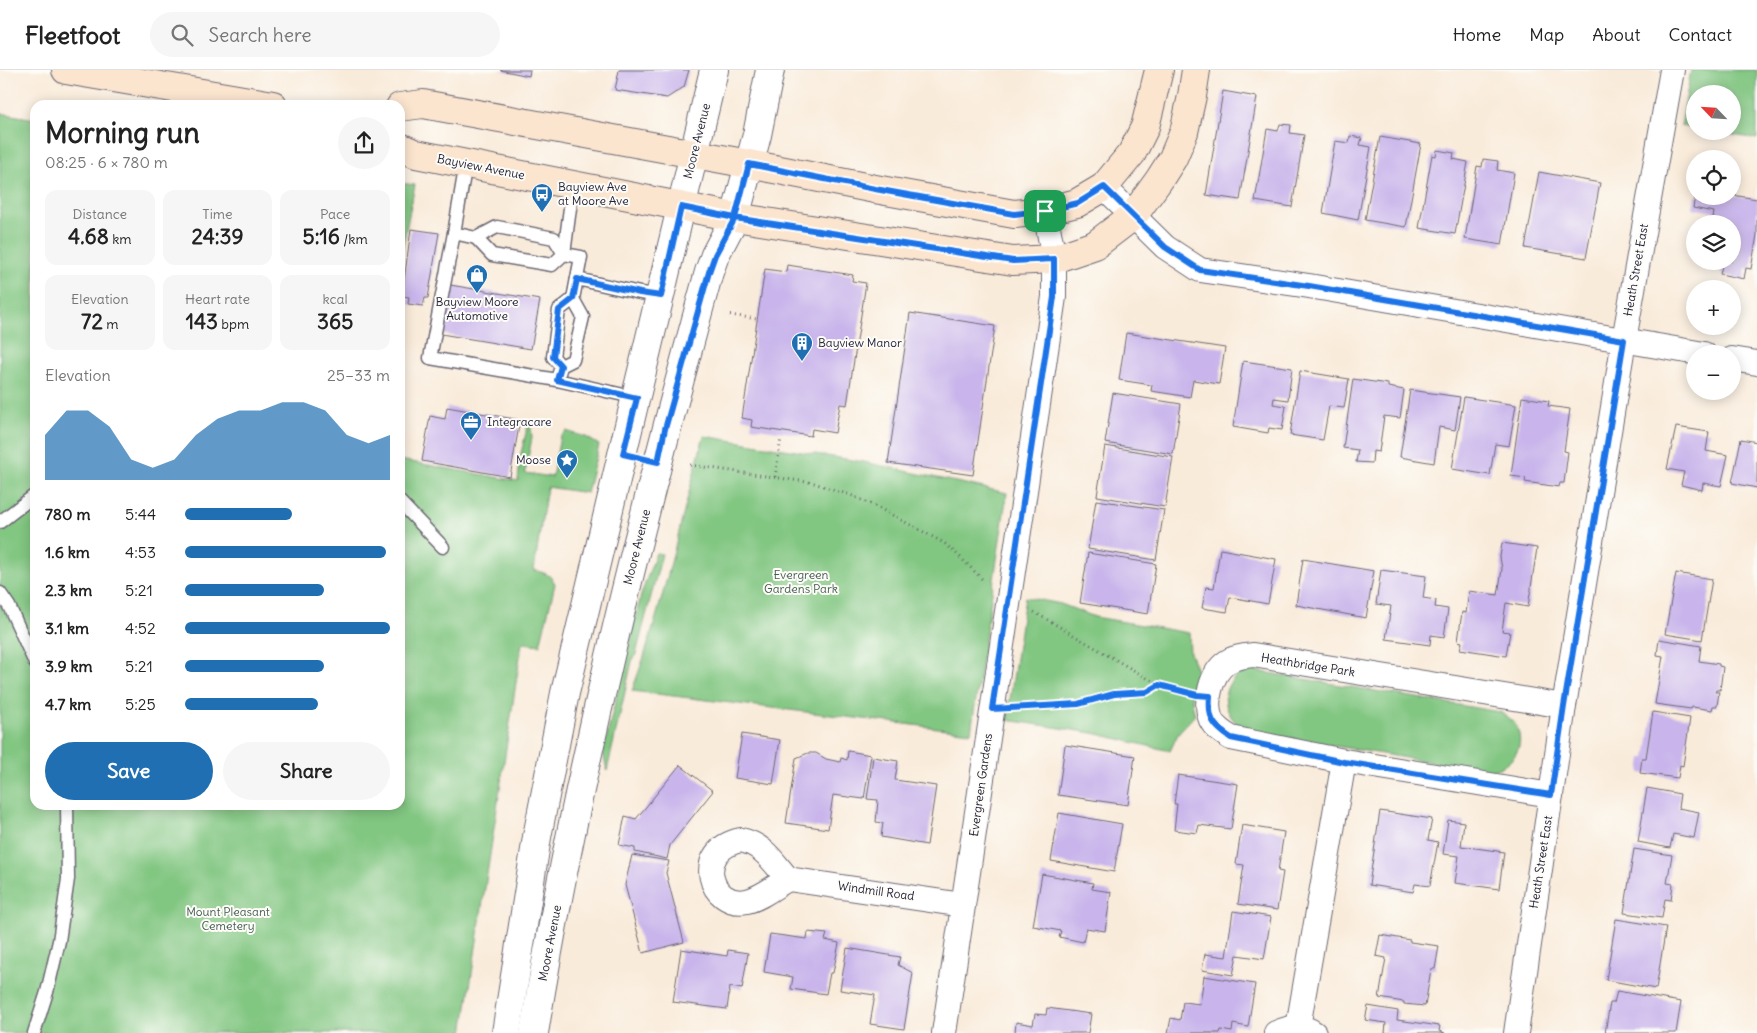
<!DOCTYPE html>
<html lang="en">
<head>
<meta charset="utf-8">
<style>
	:root { --surface:#fff; --page:#f6f6f6; --text:#222; --muted:#767676; --line:#e0e0e0; --accent:#1f6fb2 }
	body { margin:0; font-family:Delius,sans-serif; background:var(--page); color:var(--text); height:100vh; display:flex; flex-direction:column; font-size:19px; white-space:nowrap }
	* { box-sizing:border-box; margin:0 }
	p { font-size:16px; color:var(--muted) }
	.icon { flex:none; width:28px; height:28px; fill:none; stroke:currentColor; stroke-width:2; stroke-linecap:round; stroke-linejoin:round }
	.map { position:relative; flex:1; overflow:hidden }
	.details { position:absolute; left:30px; top:30px; width:375px; height:710px; display:flex; flex-direction:column; background:var(--surface); border-radius:15px; box-shadow:0 2px 12px #0003 }
	.details>* { flex:none }
	.needle { width:32px; rotate:295deg }
	.buttons { position:absolute; left:1686px; top:15px; display:grid; gap:10px }
	.buttons a { display:grid; place-items:center; width:55px; height:55px; border-radius:50%; background:var(--surface); box-shadow:0 2px 12px #0003; font-size:25px }
	.pin { position:absolute; display:grid; place-items:center; width:42px; height:42px; color:#fff; margin:-21px; border-radius:10px; box-shadow:0 2px 8px #0006 }
	.round { display:grid; place-items:center; flex:none; width:52px; height:52px; border-radius:26px; background:var(--page) }
	.headline { display:flex; align-items:center; justify-content:space-between; height:85px; padding:0 15px }
	h1 { font-size:28px; font-weight:700; line-height:38px }
	.metrics { display:grid; grid-template-columns:repeat(3,1fr); gap:8px; height:85px; padding:5px 15px }
	.metrics div { display:grid; align-content:center; border-radius:12px; background:var(--page); text-align:center }
	.metrics b { font-size:21px; font-weight:700 }
	.metrics small { font-size:14px; font-weight:400 }
	.metrics p { font-size:14px }
	.chart { height:140px; padding:10px 15px }
	.chart p { display:flex; justify-content:space-between }
	.chart svg { width:100%; height:90px; margin-top:5px; fill:var(--accent); opacity:.7 }
	.button { display:flex; gap:10px; margin-top:auto; padding:10px 15px }
	.button a { flex:1; height:58px; border-radius:30px; background:var(--accent); color:#fff; font-size:20px; font-weight:700; line-height:58px; text-align:center }
	.button a+a { background:var(--page); color:var(--text) }
	ul { padding:0 15px; list-style:none; font-size:16px }
	li { display:grid; grid-template-columns:80px 60px 1fr; align-items:center; height:38px }
	li i { height:12px; border-radius:6px; background:var(--accent) }
	header { display:flex; align-items:center; gap:30px; box-sizing:border-box; height:70px; padding:0 25px; background:var(--surface); border-bottom:1px solid var(--line) }
	header strong { font-size:24px }
	nav { display:flex; gap:28px; margin-inline-start:auto; font-size:18px }
	.search { width:350px; height:45px; background:var(--page); display:flex; align-items:center; gap:12px; box-sizing:border-box; padding:0 18px; border-radius:28px; color:var(--muted); font-size:19px }
	.map>svg:first-child { display:block }
	.green { fill:#81c681; stroke:#52745e }
	.building { fill:#c9b5eb }
	.lines { fill:none; stroke-linecap:round; stroke-linejoin:round }
	.service-casing { stroke:#6d6873; stroke-width:15 }
	.minor-casing { stroke:#6d6873; stroke-width:26 }
	.tertiary-casing { stroke:#6d6873; stroke-width:30 }
	.secondary-casing { stroke:#6d6873; stroke-width:30 }
	.path { stroke:#6d6873; stroke-width:3; stroke-dasharray:1 4; stroke-linecap:butt }
	.service { stroke:#fff; stroke-width:12 }
	.minor { stroke:#fff; stroke-width:24 }
	.tertiary { stroke:#fff; stroke-width:28 }
	.secondary { stroke:#fbe5cf; stroke-width:28 }
	.route-casing { stroke:#fff; stroke-width:10 }
	.route { stroke:#1a73e8; stroke-width:6 }
	.labels { text-anchor:middle; stroke-width:4; stroke-linejoin:round; paint-order:stroke }
	.street-label { font-size:12px; fill:#22223b; stroke:#fdfcf7 }
	.poi-label { font-size:12px; fill:#22223b; stroke:#fdfcf7; text-anchor:start }
	.park-label { font-size:12px; fill:#435b54; stroke:#fdfcf7 }
</style>
</head>
<body>
<header>
<strong>Fleetfoot</strong>
<div class="search"><svg class="icon" aria-label="search" viewBox="0 0 24 24"><circle cx="10" cy="10" r="6"/><path d="M15 15l6 6"/></svg>Search here</div>
<nav><a>Home</a><a>Map</a><a>About</a><a>Contact</a></nav>
</header>
<div class="map">
<svg width="1757" height="963" viewBox="0 0 1757 963">
	<rect width="100%" height="100%" fill="#fdfcf7"/>
	<filter id="ink" filterUnits="userSpaceOnUse"><feTurbulence type="fractalNoise" baseFrequency=".02" numOctaves="2"/><feDisplacementMap in="SourceGraphic" scale="10" xChannelSelector="R" yChannelSelector="G"/><feConvolveMatrix kernelMatrix="1 2 1 2 8 2 1 2 1" color-interpolation-filters="sRGB"/></filter>
	<filter id="wash" filterUnits="userSpaceOnUse"><feTurbulence type="fractalNoise" baseFrequency=".0096" numOctaves="4" result="noise"/><feDisplacementMap in="SourceGraphic" scale="20" xChannelSelector="R" yChannelSelector="G"/><feGaussianBlur stdDeviation="1.12" result="paint"/><feColorMatrix in="noise" values="0 0 0 0 0 0 0 0 0 0 0 0 0 0 0 0 0 1.4 0 .05"/><feComposite in="paint" operator="in"/></filter>
	<g filter="url(#wash)">
		<rect width="100%" height="100%" fill="#f9ebda"/>
		<g class="green">
			<polygon points="1691,0 1757,0 1757,69 1709,61 1732,61 1732,24 1695,24 1695,59 1681,56"/>
			<path d="M 0,43 L 35,49 L 35,735 L 400,735 L 400,390 L 518,411 L 520,387 L 528,355 L 531,358 L 532,368 L 525,403 L 552,407 L 560,367 L 566,361 L 586,367 L 599,375 L 587,423 L 547,417 L 534,500 C 544,503 551,504 555,514 L 540,575 L 522,573 L 463,963 L 0,963 Z"/>
			<polygon points="400,113 415,115 400,190"/>
			<path d="M 704,366 L 864,392 L 1007,423 L 971,662 L 632,621 C 663,538 680,451 704,366 Z"/>
			<polygon points="656,483 662,484 636,584 632,591 607,701 603,682 641,525"/>
			<path d="M 1025,527 L 1061,534 L 1095,547 L 1189,563 L 1190,583 L 1198,603 C 1190,615 1191,631 1195,645 L 1179,662 L 1170,681 L 1093,663 L 1007,650 Z"/>
			<path d="M 1251,600 L 1500,642 C 1505,645 1512,649 1515,654 C 1530,680 1506,702 1482,701 L 1247,661 C 1219,646 1216,608 1251,600 Z"/>
		</g>
		<g id="blocks">
			<g class="building">
				<polygon points="500,0 530,0 529,6"/>
				<polygon points="619,0 689,0 684,17 667,28 615,20"/>
				<polygon points="1223,21 1257,27 1240,130 1206,125"/>
				<polygon points="1280,54 1291,55 1290,63 1304,65 1292,137 1255,131 1267,59 1278,61"/>
				<polygon points="1350,66 1362,68 1360,75 1371,77 1358,150 1323,143 1335,71 1349,73"/>
				<polygon points="1380,67 1421,74 1406,157 1365,150"/>
				<polygon points="1437,80 1454,83 1453,89 1468,92 1455,164 1419,158 1432,85 1436,86"/>
				<polygon points="1483,89 1498,91 1497,100 1514,103 1502,175 1465,169 1477,96 1482,97"/>
				<polygon points="1539,102 1600,113 1586,188 1525,178"/>
				<polygon points="1732,125 1757,129 1757,165 1751,199 1746,198 1744,209 1720,204 1722,196 1710,194 1710,191 1732,191 1732,154 1712,154 1714,142 1693,138 1695,126"/>
				<polygon points="411,159 439,163 428,228 425,228 423,236 408,234 409,227 402,226"/>
				<polygon points="787,195 853,205 852,211 866,213 847,335 840,334 835,363 812,359 811,366 751,357 752,350 742,348 765,199 786,202"/>
				<polygon points="450,215 540,230 531,279 441,264"/>
				<polygon points="910,243 995,256 973,405 888,393"/>
				<polygon points="1126,263 1225,278 1219,314 1193,310 1190,327 1151,321 1152,315 1119,310"/>
				<polygon points="1243,291 1292,298 1288,330 1274,328 1273,334 1286,336 1282,360 1269,358 1268,363 1233,357"/>
				<polygon points="1300,301 1349,309 1344,338 1329,336 1323,370 1290,365"/>
				<polygon points="1353,309 1388,314 1388,317 1404,320 1400,348 1384,346 1379,382 1373,381 1372,393 1356,392 1358,380 1343,378"/>
				<polygon points="1410,320 1460,327 1455,360 1439,357 1434,393 1400,387"/>
				<polygon points="1113,323 1181,334 1173,384 1105,373"/>
				<polygon points="1464,327 1516,335 1509,376 1495,374 1490,405 1452,399"/>
				<polygon points="1522,327 1549,331 1548,336 1570,339 1564,381 1568,382 1564,413 1560,413 1559,417 1525,412 1526,408 1511,406"/>
				<polygon points="447,337 520,350 510,407 422,391 430,346 445,349"/>
				<polygon points="1676,357 1709,362 1706,381 1728,385 1721,416 1703,413 1702,420 1681,415 1684,402 1667,399"/>
				<polygon points="1741,369 1757,372 1757,418 1732,413"/>
				<polygon points="1105,376 1173,387 1165,437 1097,426"/>
				<polygon points="1096,430 1164,440 1156,490 1088,479"/>
				<polygon points="1502,473 1537,478 1528,537 1506,533 1502,561 1510,562 1506,586 1460,579 1462,572 1458,571 1462,542 1466,543 1469,521 1498,525 1502,499 1500,487"/>
				<polygon points="1220,479 1276,489 1268,534 1230,527 1227,542 1202,538 1206,517 1214,518"/>
				<polygon points="1088,483 1156,494 1148,544 1080,533"/>
				<polygon points="1303,489 1374,501 1366,548 1296,535"/>
				<polygon points="1381,500 1426,506 1423,528 1436,530 1435,537 1448,539 1444,567 1431,565 1430,575 1386,569 1391,536 1376,534"/>
				<polygon points="1676,503 1712,509 1702,570 1665,564"/>
				<polygon points="1659,569 1701,576 1699,591 1719,594 1719,596 1723,597 1720,620 1716,620 1715,622 1719,622 1717,636 1713,636 1712,640 1692,637 1691,639 1655,634 1663,586 1657,585"/>
				<polygon points="1653,642 1690,648 1683,696 1680,695 1678,708 1640,703 1642,688 1646,688"/>
				<polygon points="742,664 780,670 773,714 735,708"/>
				<polygon points="1065,675 1135,686 1128,735 1058,725"/>
				<polygon points="848,681 871,685 864,729 833,725 828,759 786,753 796,688 808,683 816,683 826,689 840,692 841,688 847,690"/>
				<polygon points="873,687 898,691 895,710 936,716 927,775 881,767 883,753 876,752 878,730 867,729"/>
				<polygon points="680,695 713,721 670,775 667,789 635,782 635,778 619,775 625,746 636,749"/>
				<polygon points="1178,705 1238,714 1231,759 1199,755 1197,763 1174,760 1177,734 1174,734"/>
				<polygon points="1647,718 1680,724 1678,738 1699,742 1694,768 1673,764 1670,778 1638,772"/>
				<polygon points="1380,741 1432,749 1428,770 1438,772 1430,816 1415,814 1413,822 1369,815"/>
				<polygon points="1059,743 1122,754 1114,802 1051,791"/>
				<polygon points="1448,750 1464,752 1461,776 1504,782 1499,819 1455,813 1459,786 1443,784"/>
				<polygon points="1242,755 1284,762 1278,801 1283,802 1277,840 1238,834 1244,795 1236,794"/>
				<polygon points="1634,779 1672,785 1667,813 1673,814 1671,830 1665,829 1662,848 1624,843"/>
				<polygon points="632,785 669,791 666,803 684,872 643,883 625,815"/>
				<polygon points="1042,804 1093,813 1092,819 1111,822 1105,861 1086,858 1083,872 1059,867 1061,861 1033,856"/>
				<polygon points="1233,841 1271,847 1264,889 1237,885 1233,905 1202,900 1205,884 1226,887"/>
				<polygon points="1616,849 1666,857 1656,919 1606,910"/>
				<polygon points="808,862 827,864 825,870 839,873 833,903 830,903 826,924 791,919 793,907 764,902 770,864 807,869"/>
				<polygon points="1380,865 1410,870 1410,872 1439,876 1435,899 1431,899 1425,936 1404,934 1404,932 1379,928 1386,888 1376,886"/>
				<polygon points="847,878 900,887 898,895 913,903 904,959 870,954 875,925 840,920"/>
				<polygon points="681,879 727,886 728,880 748,883 742,919 730,917 727,939 673,932"/>
				<polygon points="1204,906 1255,914 1248,957 1233,954 1232,962 1221,960 1220,963 1168,963 1171,948 1180,950 1183,932 1200,934"/>
				<polygon points="1617,921 1681,932 1676,963 1605,963 1610,933 1614,933"/>
				<polygon points="1368,936 1398,941 1397,950 1440,956 1439,961 1445,963 1385,963 1386,953 1365,950"/>
				<polygon points="1047,938 1091,944 1088,963 1015,963 1016,952 1033,955 1035,944 1046,945"/>
			</g>
		</g>
	</g>
	<g filter="url(#ink)">
		<use href="#blocks" fill-opacity="0" stroke="#6d6873" stroke-width="1"/>
		<g class="lines">
			<g class="service-casing">
				<g id="service">
					<polyline points="466,93 454,163 476,168"/>
					<polyline points="454,163 430,288 557,310 637,328"/>
					<polyline points="564,184 554,168 497,157 476,168 492,185 552,195 564,184 581,187 573,229"/>
					<polyline points="564,184 573,115"/>
					<polyline points="577,209 640,223 661,225"/>
					<polyline points="557,310 561,296 553,287 559,240 573,229 583,247 573,290 561,296"/>
					<polyline points="400,432 443,477"/>
					<polyline points="0,452 35,425"/>
					<polyline points="0,523 9,536 35,593"/>
					<polyline points="34,963 47,922 59,871 68,809 67,735"/>
				</g>
			</g>
			<g class="minor-casing">
				<g id="minor">
					<polyline points="1104,117 1165,177 1200,200 1309,216 1704,284"/>
					<polyline points="1732,289 1757,293"/>
					<path d="M 1551,725 L 1344,691 L 1231,668 C 1223,663 1215,658 1211,650 C 1204,632 1211,603 1227,592 C 1234,587 1244,586 1253,585 L 1564,636"/>
					<path d="M 741,770 C 764,775 773,792 788,809 C 775,816 761,828 747,831 C 710,839 692,780 741,770 Z"/>
					<polyline points="788,809 963,835"/>
					<polyline points="1298,957 1344,691"/>
					<polyline points="944,963 1054,227 1054,189 1045,141"/>
					<path d="M 1276,963 C 1289,957 1302,954 1314,963"/>
					<polyline points="1516,963 1564,636 1624,270 1672,0"/>
				</g>
			</g>
			<g class="tertiary-casing">
				<g id="tertiary">
					<polyline points="506,963 537,767 565,623 714,0"/>
					<path d="M 534,963 C 576,706 640,453 709,202 L 715,185 L 735,147 L 757,65 L 770,0"/>
				</g>
			</g>
			<g class="secondary-casing">
				<g id="secondary">
					<polyline points="66,0 273,35"/>
					<polyline points="400,37 423,34 749,94 875,119 1014,144 1045,141 1077,133 1104,117 1132,83 1145,57 1159,0"/>
					<polyline points="400,77 416,84 735,147 1013,191 1054,189 1095,175 1133,146 1159,110 1173,88 1184,62 1192,26 1196,0"/>
				</g>
			</g>
			<g class="path">
				<polyline points="730,245 757,249"/>
				<polyline points="690,395 814,413 853,426 879,438 944,473 959,486 984,511"/>
				<polyline points="775,407 781,368"/>
				<polyline points="1034,542 1159,615 1182,621"/>
				<polyline points="1021,638 1078,634 1114,624 1147,623 1159,615"/>
			</g>
			<use href="#service" class="service"/>
			<use href="#minor" class="minor"/>
			<use href="#tertiary" class="tertiary"/>
			<use href="#secondary" class="secondary"/>
		</g>
	</g>
	<g class="lines" filter="url(#ink)">
		<g class="route-casing">
			<path id="route" d="M 1045,141 L 1014,144 L 875,119 L 749,94 L 735,148 L 681,137 L 661,226 L 640,223 L 577,209 L 573,229 L 559,240 L 553,287 L 561,296 L 557,310 L 637,328 L 623,384 L 658,392 L 665,359 L 709,202 L 715,185 L 735,148 L 1013,191 L 1054,189 L 1054,227 L 992,639 L 1078,634 L 1114,624 L 1147,622 L 1159,615 L 1197,625 L 1210,626 C 1208,649 1213,656 1231,668 L 1344,692 L 1551,725 L 1564,636 L 1624,270 L 1309,216 L 1200,200 L 1165,177 L 1104,117 L 1078,133 L 1045,141"/>
		</g>
		<use href="#route" class="route"/>
	</g>
	<defs>
		<g id="bus-pin" transform="scale(1.125)"><path d="M0 17L-7.5 6A9.5 9.5 0 1 1 7.5 6Z" fill="#1f6fb2" stroke="#fdfcf7"/><path d="M-5-6H5V4H4V6H2V4H-2V6H-4V4H-5ZM-3.5-4V0h7V-4ZM-3.5 1.2v1.5H-2V1.2ZM2 1.2v1.5H3.5V1.2Z" fill="#fff"/></g>
		<g id="shop-pin" transform="scale(1.125)"><path d="M0 17L-7.5 6A9.5 9.5 0 1 1 7.5 6Z" fill="#1f6fb2" stroke="#fdfcf7"/><path d="M-5-2.5h2.3a2.7 3.5 0 0 1 5.4 0H5L5.5 6h-11ZM-1.5-2.5h3a1.5 2.3 0 0 0-3 0Z" fill="#fff"/></g>
		<g id="building-pin" transform="scale(1.125)"><path d="M0 17L-7.5 6A9.5 9.5 0 1 1 7.5 6Z" fill="#1f6fb2" stroke="#fdfcf7"/><path d="M-4-6H4V6H1V3H-1V6H-4ZM-2.5-4.3h1.7v1.8h-1.7ZM.8-4.3h1.7v1.8H.8ZM-2.5-1h1.7V.8h-1.7ZM.8-1h1.7V.8H.8Z" fill="#fff"/></g>
		<g id="office-pin" transform="scale(1.125)"><path d="M0 17L-7.5 6A9.5 9.5 0 1 1 7.5 6Z" fill="#1f6fb2" stroke="#fdfcf7"/><path d="M-6-3h4V-5.5h4V-3h4V5H-6ZM-1-4.5V-3h2v-1.5ZM-6 0V1H6V0Z" fill="#fff"/></g>
		<g id="sight-pin" transform="scale(1.125)"><path d="M0 17L-7.5 6A9.5 9.5 0 1 1 7.5 6Z" fill="#1f6fb2" stroke="#fdfcf7"/><path d="M0-6L1.8-2.2L6-1.7L2.9 1.2L3.7 5.4L0 3.3L-3.7 5.4L-2.9 1.2L-6-1.7L-1.8-2.2Z" fill="#fff"/></g>
	</defs>
	<g fill-rule="evenodd">
		<use href="#bus-pin" x="542" y="124"/>
		<use href="#shop-pin" x="477" y="205"/>
		<use href="#building-pin" x="802" y="273"/>
		<use href="#office-pin" x="471" y="352"/>
		<use href="#sight-pin" x="567" y="390"/>
	</g>
	<g class="labels">
		<g class="street-label">
			<text transform="translate(697 71) rotate(-76)" y="4">Moore Avenue</text>
			<text transform="translate(481 97) rotate(11)" y="4">Bayview Avenue</text>
			<text transform="translate(1636 200) rotate(-80)" y="4">Heath Street East</text>
			<text transform="translate(637 477) rotate(-76)" y="4">Moore Avenue</text>
			<text transform="translate(1308 595) rotate(9)" y="4">Heathbridge Park</text>
			<text transform="translate(981 715) rotate(-82)" y="4">Evergreen Gardens</text>
			<text transform="translate(1541 792) rotate(-81)" y="4">Heath Street East</text>
			<text transform="translate(876 821) rotate(8)" y="4">Windmill Road</text>
			<text transform="translate(550 873) rotate(-79)" y="4">Moore Avenue</text>
		</g>
		<g class="poi-label">
			<text x="558" y="121">Bayview Ave<tspan x="558" dy="14">at Moore Ave</tspan></text>
			<text x="477" y="236" text-anchor="middle">Bayview Moore<tspan x="477" dy="14">Automotive</tspan></text>
			<text x="818" y="277">Bayview Manor</text>
			<text x="487" y="356">Integracare</text>
			<text x="551" y="394" text-anchor="end">Moose</text>
		</g>
		<g class="park-label">
			<text x="801" y="509">Evergreen<tspan x="801" dy="14">Gardens Park</tspan></text>
			<text x="228" y="846">Mount Pleasant<tspan x="228" dy="14">Cemetery</tspan></text>
		</g>
	</g>
</svg>
<div class="buttons">
<a><svg class="needle" viewBox="-14 -14 28 28"><path d="M0-13l5 13h-10z" fill="#e53935"/><path d="M0 13l5-13h-10z" fill="#767676"/></svg></a>
<a><svg class="icon" aria-label="locate" viewBox="0 0 24 24"><circle cx="12" cy="12" r="6"/><path d="M12 2v4M12 18v4M2 12h4M18 12h4"/></svg></a>
<a><svg class="icon" aria-label="layers" viewBox="0 0 24 24"><path d="M12 4l9 5-9 5-9-5zM3 14l9 5 9-5"/></svg></a>
<a>+</a>
<a>−</a>
</div>
<div class="pin" style="left:1045px;top:141px;background:#1e9e55"><svg class="icon" aria-label="arrive" viewBox="0 0 24 24"><path d="M6 21V4h12l-3 4 3 4H6"/></svg></div>
<section class="details">
<div class="headline"><div><h1>Morning run</h1><p>08:25 · 6 × 780 m</p></div><a class="round"><svg class="icon" aria-label="share" viewBox="0 0 24 24"><path d="M12 15V3M7 8l5-5 5 5M5 13v7h14v-7"/></svg></a></div>
<div class="metrics">
<div><p>Distance</p><b>4.68<small> km</small></b></div>
<div><p>Time</p><b>24:39</b></div>
<div><p>Pace</p><b>5:16<small> /km</small></b></div>
</div>
<div class="metrics">
<div><p>Elevation</p><b>72<small> m</small></b></div>
<div><p>Heart rate</p><b>143<small> bpm</small></b></div>
<div><p>kcal</p><b>365</b></div>
</div>
<div class="chart"><p><span>Elevation</span>25–33 m</p>
<svg viewBox="0 0 160 44" preserveAspectRatio="none"><path d="M0 44V22L10 10L20 10L30 18L40 34L50 38L60 34L70 22L80 14L90 10L100 10L110 6L120 6L130 10L140 22L150 26L160 22V44z"/></svg>
</div>
<ul>
<li><b>780 m</b>5:44<i style="width:52%"></i></li>
<li><b>1.6 km</b>4:53<i style="width:98%"></i></li>
<li><b>2.3 km</b>5:21<i style="width:68%"></i></li>
<li><b>3.1 km</b>4:52<i style="width:100%"></i></li>
<li><b>3.9 km</b>5:21<i style="width:68%"></i></li>
<li><b>4.7 km</b>5:25<i style="width:65%"></i></li>
</ul>
<div class="button"><a>Save</a><a>Share</a></div>
</section>
</div>
</body>
</html>
